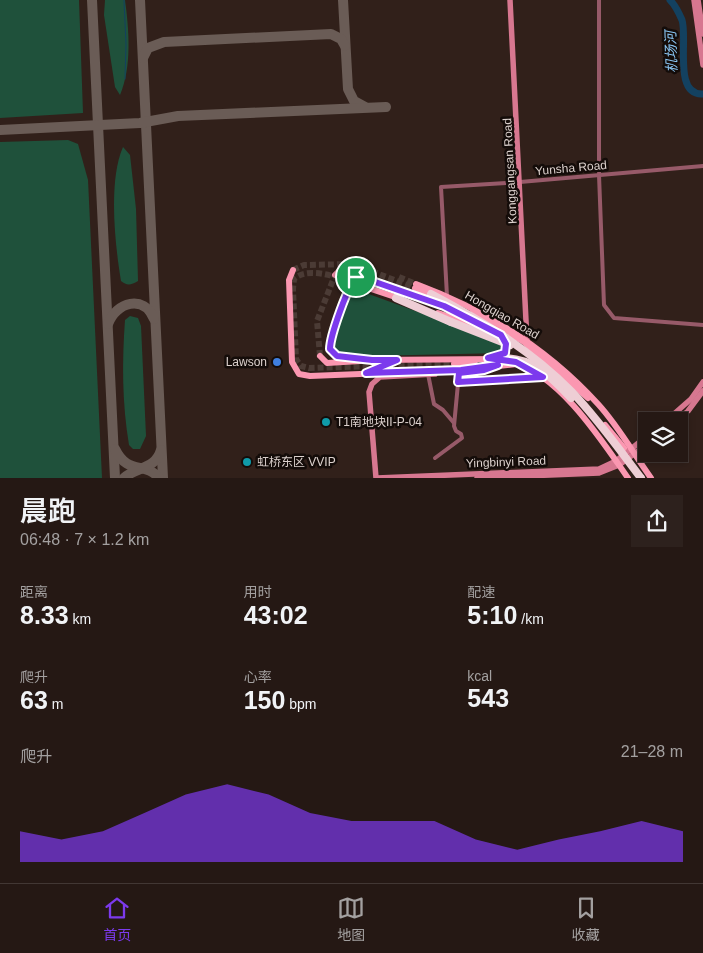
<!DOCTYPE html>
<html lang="zh">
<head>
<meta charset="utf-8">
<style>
	:root { --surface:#251814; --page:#2d211d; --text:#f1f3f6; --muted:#a3a0a0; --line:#423734; --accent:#7c3aed }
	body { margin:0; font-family:Helvetica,"Noto Sans SC",sans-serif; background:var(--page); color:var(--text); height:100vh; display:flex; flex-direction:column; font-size:19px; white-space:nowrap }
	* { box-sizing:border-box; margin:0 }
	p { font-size:16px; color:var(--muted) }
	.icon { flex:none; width:28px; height:28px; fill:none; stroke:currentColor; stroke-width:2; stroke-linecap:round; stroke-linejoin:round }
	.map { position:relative; height:478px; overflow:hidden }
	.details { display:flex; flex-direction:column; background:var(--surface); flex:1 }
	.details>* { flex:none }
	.tools { position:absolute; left:638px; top:412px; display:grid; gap:10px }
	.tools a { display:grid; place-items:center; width:50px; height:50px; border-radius:0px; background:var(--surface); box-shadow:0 2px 8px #0003,0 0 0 1px var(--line); font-size:25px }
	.pin { position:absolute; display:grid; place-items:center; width:42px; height:42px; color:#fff; margin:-21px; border:2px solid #fff; border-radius:50%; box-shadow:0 1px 5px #0007 }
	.round { display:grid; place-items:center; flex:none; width:52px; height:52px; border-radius:0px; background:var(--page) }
	.summary { display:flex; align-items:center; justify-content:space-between; height:85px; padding:0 20px }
	h1 { font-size:28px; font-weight:600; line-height:38px }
	.figures { display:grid; grid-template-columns:repeat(3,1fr); gap:8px; height:85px; padding:5px 20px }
	.figures div { display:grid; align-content:center }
	.figures b { font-size:25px; font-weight:600 }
	.figures small { font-size:14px; font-weight:400 }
	.figures p { font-size:14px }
	.chart { height:140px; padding:10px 20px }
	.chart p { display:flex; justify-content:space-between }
	.chart svg { width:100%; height:90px; margin-top:5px; fill:var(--accent); opacity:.7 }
	.tabs { display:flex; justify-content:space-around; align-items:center; height:70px; border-top:1px solid var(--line); background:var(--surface); font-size:14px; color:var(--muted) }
	.tabs a { display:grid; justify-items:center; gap:2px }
	.tabs .on { color:var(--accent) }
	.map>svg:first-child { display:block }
	.green { fill:#1f513b }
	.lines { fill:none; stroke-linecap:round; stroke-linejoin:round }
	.stream { stroke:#134160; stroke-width:1 }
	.river { stroke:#134160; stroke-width:7 }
	.taxiway { stroke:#6a5c56; stroke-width:10 }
	.primary-tunnel { stroke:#4b3b35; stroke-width:6; stroke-dasharray:6 3; stroke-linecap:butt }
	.street { stroke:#975a69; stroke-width:4 }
	.secondary { stroke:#d77790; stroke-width:5.5 }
	.primary { stroke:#fb97b1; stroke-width:6 }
	.highway { stroke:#eeced5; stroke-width:8 }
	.primary-bridge { stroke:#fb97b1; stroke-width:6 }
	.highway-bridge { stroke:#eeced5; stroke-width:8 }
	.route-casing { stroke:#fff; stroke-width:10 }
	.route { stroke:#7c3aed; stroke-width:6 }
	.shop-dot { fill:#3f7fe0; stroke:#140c09; stroke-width:2 }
	.culture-dot { fill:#0f9aa8; stroke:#140c09; stroke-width:2 }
	.labels { text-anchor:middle; stroke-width:5; stroke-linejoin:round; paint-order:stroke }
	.street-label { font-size:12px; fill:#dcd1cd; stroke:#140c09 }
	.poi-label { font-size:12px; fill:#dcd1cd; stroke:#140c09; text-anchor:start }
	.water-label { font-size:14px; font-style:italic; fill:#8bc7f5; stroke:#140c09 }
</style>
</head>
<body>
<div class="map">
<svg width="703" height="478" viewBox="0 0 703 478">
	<rect width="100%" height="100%" fill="#31201a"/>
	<g class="green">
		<polygon points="0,0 79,0 83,113 0,118"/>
		<path d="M 105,0 L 125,0 C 129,30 132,66 120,95 L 115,87 L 104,15 Z"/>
		<polygon points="68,140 78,144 88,180 102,478 0,478 0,142"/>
		<path d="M 123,147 L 130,155 L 136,209 L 138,281 C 131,285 127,286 121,281 C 115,245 108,181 123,147 Z"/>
		<polygon points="355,289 503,343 504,353 367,356 338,352 333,345 334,335 351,292"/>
		<path d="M 130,316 L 138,318 L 141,326 L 146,436 L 140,449 L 133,449 L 129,445 C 122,403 122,362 125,320 Z"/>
	</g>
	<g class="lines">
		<polyline class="stream" points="124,0 126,44 125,79"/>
		<path class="river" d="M 670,0 C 675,5 679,13 682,20 C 688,39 673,96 703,94"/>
		<g class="taxiway">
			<polyline points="92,0 115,478"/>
			<polyline points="140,0 163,478"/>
			<polyline points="343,0 348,89 354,101 365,107"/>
			<polyline points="143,58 148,48 164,42 331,34 341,39 345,46"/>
			<polyline points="0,130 140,123 178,116 386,107"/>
			<path d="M 108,324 C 116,302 144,294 154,319"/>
			<path d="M 115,449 C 128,476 145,461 159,478"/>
			<path d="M 124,478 C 137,466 155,470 161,450"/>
		</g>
		<g class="primary-tunnel">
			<polyline points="293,270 304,265 353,264 415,288"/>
			<polyline points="399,277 416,284"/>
			<path d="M 365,287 C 348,281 310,264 294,279 L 293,289 L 296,359 L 301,366 L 309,368 L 454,364"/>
			<polyline points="320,356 317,321 335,275"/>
		</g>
		<g class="street">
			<polyline points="599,0 599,175 604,305 614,318 703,325"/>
			<polyline points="447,296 441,187 520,182 703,166"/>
			<polyline points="428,374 434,404 443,410 454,423"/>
			<polyline points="458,381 540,377"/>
			<polyline points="435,458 462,438 461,434 456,431 454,426 459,373"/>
		</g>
		<g class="secondary">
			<polyline points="510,0 527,341"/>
			<polyline points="694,0 703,65"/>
			<polyline points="698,0 703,34"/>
			<polyline points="457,373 480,371"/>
			<polyline points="666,421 691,399 703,382"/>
			<polyline points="676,421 688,411 703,391"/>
			<polyline points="376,478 369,392 372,384 380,377 435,374"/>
			<polyline points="377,478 599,469 616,461 646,437"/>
			<polyline points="477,478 599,473 619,465 646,445"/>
		</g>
		<g class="primary">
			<polyline points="293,270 289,280 292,362 299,374 310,376 461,370 517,364"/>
			<polyline points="335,275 342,268"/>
			<path d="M 416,284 C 486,310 548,349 598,404 C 619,427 633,453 651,478"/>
			<polyline points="365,287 401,299"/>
			<polyline points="415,288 431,294"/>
			<polyline points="438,313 493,331"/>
			<polyline points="320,356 327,363 360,361"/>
			<polyline points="497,357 505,353 505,340"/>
			<polyline points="370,360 502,359"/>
			<path d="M 372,360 L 337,356 L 330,349 C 330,337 348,283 358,276 L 427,299 L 462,315"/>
			<path d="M 512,361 C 561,377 600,438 628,478"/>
			<polyline points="454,364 475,361"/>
			<polyline points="370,372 395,361"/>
			<polyline points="605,425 624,448"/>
		</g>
		<g class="highway">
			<polyline points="396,298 451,322"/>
			<path d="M 498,358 C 533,357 548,374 571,398"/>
		</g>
		<polyline class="primary-bridge" points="473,313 524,342 588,398"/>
		<g class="highway-bridge">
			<path d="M 431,294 C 482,321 531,350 572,392 C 597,418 619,449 641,478"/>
			<polyline points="451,322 510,345"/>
		</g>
	</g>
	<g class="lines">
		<g class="route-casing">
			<path id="route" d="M 358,276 L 444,306 L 501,335 L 506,344 L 505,353 L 488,358 L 516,362 L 543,377 L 458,382 L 459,373 L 484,370 L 498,365 L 461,370 L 366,373 L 397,360 L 372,360 L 337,356 L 330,349 C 330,337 348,283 358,276 Z"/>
		</g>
		<use href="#route" class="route"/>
	</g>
	<circle class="shop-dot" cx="277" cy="362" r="5"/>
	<g class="culture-dot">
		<circle cx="326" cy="422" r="5"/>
		<circle cx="247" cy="462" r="5"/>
	</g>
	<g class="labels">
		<g class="street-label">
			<text transform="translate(571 168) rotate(-5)" y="4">Yunsha Road</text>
			<text transform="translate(510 171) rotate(-93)" y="4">Konggangsan Road</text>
			<text transform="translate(502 315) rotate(30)" y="4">Hongqiao Road</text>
			<text transform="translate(506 462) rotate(-2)" y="4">Yingbinyi Road</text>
		</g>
		<g class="poi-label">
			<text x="267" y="366" text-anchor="end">Lawson</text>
			<text x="336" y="426">T1南地块II-P-04</text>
			<text x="257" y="466">虹桥东区 VVIP</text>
		</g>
		<g class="water-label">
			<text transform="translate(671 52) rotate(-92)" y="5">机场河</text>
		</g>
	</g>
</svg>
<div class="tools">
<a><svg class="icon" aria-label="layers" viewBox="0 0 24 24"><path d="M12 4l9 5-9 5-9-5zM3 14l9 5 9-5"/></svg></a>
</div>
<div class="pin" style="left:356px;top:277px;background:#1e9e55"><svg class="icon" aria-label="arrive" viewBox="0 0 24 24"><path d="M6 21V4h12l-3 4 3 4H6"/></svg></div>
</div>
<section class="details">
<div class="summary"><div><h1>晨跑</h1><p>06:48 · 7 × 1.2 km</p></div><a class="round"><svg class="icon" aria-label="share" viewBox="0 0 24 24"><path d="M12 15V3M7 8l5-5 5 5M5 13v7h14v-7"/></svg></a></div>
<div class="figures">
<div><p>距离</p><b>8.33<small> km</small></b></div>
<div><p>用时</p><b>43:02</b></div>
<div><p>配速</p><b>5:10<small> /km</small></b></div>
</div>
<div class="figures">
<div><p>爬升</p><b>63<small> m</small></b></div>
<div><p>心率</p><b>150<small> bpm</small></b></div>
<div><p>kcal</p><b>543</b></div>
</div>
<div class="chart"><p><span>爬升</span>21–28 m</p>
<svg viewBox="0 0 160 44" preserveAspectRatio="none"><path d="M0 44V29L10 33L20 29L30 20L40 11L50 6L60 11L70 20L80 24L90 24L100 24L110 33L120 38L130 33L140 29L150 24L160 29V44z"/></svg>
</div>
</section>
<nav class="tabs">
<a class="on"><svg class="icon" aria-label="home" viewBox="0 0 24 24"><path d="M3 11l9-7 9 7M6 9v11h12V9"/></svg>首页</a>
<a><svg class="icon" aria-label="map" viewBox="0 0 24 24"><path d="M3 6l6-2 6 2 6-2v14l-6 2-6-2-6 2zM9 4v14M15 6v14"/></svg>地图</a>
<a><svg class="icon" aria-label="saved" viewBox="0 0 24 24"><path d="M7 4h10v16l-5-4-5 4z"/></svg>收藏</a>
</nav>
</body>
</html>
